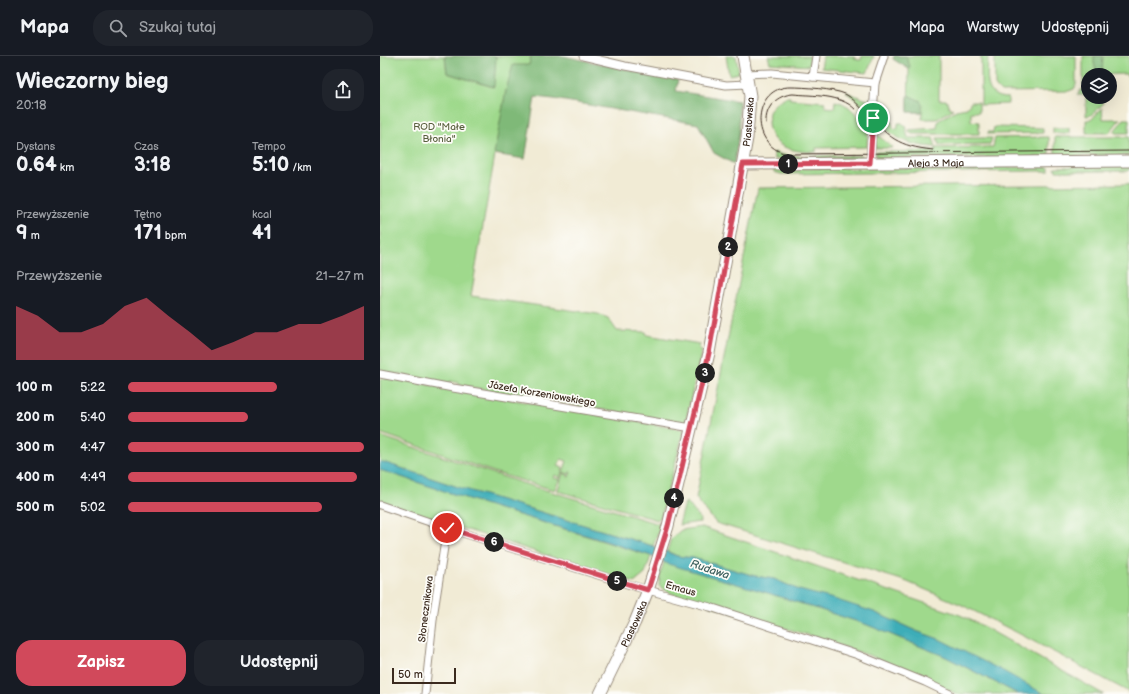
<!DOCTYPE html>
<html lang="pl">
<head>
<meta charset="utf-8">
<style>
	:root { --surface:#171b24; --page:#20242c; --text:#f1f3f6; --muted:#9ea1a6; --line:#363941; --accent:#d1495b }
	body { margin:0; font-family:"Balsamiq Sans",sans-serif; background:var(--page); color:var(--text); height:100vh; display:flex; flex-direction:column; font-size:15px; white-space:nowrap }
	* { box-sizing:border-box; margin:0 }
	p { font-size:13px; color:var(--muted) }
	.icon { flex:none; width:22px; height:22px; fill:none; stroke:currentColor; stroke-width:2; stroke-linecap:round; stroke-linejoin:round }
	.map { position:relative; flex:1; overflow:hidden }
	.panel { display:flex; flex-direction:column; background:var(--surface); width:380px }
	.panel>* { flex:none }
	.buttons { position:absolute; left:701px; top:12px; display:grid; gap:8px }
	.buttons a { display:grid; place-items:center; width:36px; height:36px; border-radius:50%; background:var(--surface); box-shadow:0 4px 16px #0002; font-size:20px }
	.scale { position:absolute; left:12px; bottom:10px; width:64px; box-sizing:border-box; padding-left:4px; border:2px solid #3b2a1e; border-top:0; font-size:11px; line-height:14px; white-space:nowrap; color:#3b2a1e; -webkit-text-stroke:3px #fdfcf7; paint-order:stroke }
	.pin { position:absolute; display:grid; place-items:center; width:34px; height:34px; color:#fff; margin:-17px; border:2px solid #fff; border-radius:50%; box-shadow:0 1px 4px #0007 }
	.km { position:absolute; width:20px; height:20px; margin:-10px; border-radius:50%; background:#222; color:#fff; font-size:11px; line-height:20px; text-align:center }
	.round { display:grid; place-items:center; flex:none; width:42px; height:42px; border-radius:16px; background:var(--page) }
	.head { display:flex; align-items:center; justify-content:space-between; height:68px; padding:0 16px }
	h1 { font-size:22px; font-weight:700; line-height:30px }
	.stats { display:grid; grid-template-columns:repeat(3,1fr); gap:6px; height:68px; padding:4px 16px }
	.stats div { display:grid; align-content:center }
	.stats b { font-size:20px; font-weight:700 }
	.stats small { font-size:11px; font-weight:400 }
	.stats p { font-size:11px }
	.chart { height:112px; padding:8px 16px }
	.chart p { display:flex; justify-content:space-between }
	.chart svg { width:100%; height:72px; margin-top:4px; fill:var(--accent); opacity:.7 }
	.button { display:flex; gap:8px; margin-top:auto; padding:8px 16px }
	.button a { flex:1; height:46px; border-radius:16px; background:var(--accent); color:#fff; font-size:16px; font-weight:700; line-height:46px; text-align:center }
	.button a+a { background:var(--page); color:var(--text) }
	ul { padding:0 16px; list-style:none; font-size:13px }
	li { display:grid; grid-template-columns:64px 48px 1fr; align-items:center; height:30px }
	li i { height:10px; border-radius:5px; background:var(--accent) }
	header { display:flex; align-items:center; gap:24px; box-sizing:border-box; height:56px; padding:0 20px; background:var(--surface); border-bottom:1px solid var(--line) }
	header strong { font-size:19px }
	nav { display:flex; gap:22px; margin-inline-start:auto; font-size:14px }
	.search { width:280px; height:36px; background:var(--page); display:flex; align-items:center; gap:10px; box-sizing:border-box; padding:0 14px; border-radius:16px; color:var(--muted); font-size:15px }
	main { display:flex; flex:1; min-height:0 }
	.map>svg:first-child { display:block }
	.green { fill:#9fd98c; stroke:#6d8255 }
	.forest { fill:#7fb978; stroke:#5d724b }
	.water { fill:#3cadb8; stroke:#3c6c6b }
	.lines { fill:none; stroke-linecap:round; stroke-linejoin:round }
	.street-casing { stroke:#968a7a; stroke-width:9 }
	.secondary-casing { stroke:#968a7a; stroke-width:13 }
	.street { stroke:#fff; stroke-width:7 }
	.secondary { stroke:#fff; stroke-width:11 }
	.tram { stroke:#3b2a1e; stroke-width:1 }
	.route-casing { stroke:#fff; stroke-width:8 }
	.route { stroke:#d1495b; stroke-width:5 }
	.labels { text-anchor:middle; stroke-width:3.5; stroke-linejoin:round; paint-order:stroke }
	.street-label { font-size:10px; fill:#3b2a1e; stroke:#fdfcf7 }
	.park-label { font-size:10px; fill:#595f3f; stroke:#fdfcf7 }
	.water-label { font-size:11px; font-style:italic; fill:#3b5e5c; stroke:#fdfcf7 }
</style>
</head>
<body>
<header>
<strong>Mapa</strong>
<div class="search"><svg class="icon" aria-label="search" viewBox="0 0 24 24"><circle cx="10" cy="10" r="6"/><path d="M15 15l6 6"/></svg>Szukaj tutaj</div>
<nav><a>Mapa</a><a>Warstwy</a><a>Udostępnij</a></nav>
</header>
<main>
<section class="panel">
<div class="head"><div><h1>Wieczorny bieg</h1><p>20:18</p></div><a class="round"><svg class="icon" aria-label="share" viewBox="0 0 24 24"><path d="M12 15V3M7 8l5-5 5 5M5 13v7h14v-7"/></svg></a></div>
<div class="stats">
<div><p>Dystans</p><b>0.64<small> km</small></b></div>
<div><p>Czas</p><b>3:18</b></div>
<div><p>Tempo</p><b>5:10<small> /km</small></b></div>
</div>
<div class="stats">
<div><p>Przewyższenie</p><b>9<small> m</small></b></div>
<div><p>Tętno</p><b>171<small> bpm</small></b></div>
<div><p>kcal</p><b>41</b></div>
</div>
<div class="chart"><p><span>Przewyższenie</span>21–27 m</p>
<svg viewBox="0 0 160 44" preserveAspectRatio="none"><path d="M0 44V11L10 17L20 27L30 27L40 22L50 11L60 6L70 17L80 27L90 38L100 33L110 27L120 27L130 22L140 22L150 17L160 11V44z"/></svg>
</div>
<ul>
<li><b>100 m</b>5:22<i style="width:63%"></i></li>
<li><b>200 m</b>5:40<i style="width:51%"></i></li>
<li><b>300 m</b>4:47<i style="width:100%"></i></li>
<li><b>400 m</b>4:49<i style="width:97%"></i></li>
<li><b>500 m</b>5:02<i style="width:82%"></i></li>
</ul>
<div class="button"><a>Zapisz</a><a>Udostępnij</a></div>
</section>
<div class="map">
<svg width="749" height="638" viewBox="0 0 749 638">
	<rect width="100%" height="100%" fill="#fdfcf7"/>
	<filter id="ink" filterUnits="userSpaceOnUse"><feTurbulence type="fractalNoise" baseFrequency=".025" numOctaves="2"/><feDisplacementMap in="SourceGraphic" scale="8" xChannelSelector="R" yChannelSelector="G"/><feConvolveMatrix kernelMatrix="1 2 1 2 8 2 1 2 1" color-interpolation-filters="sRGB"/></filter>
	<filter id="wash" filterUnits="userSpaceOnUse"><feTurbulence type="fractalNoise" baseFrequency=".012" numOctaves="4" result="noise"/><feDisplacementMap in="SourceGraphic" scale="16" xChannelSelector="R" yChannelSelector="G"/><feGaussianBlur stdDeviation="0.9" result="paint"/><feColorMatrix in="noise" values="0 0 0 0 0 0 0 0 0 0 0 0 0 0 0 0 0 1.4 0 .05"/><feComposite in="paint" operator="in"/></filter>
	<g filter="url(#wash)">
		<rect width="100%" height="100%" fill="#f1ebd5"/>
		<g class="green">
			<polygon points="0,0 65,0 67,17 113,31 116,0 151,0 149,9 126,34 91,240 218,258 228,262 237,275 266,276 267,279 320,288 319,293 322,294 305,368 79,329 79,327 70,325 69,328 0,315"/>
			<polygon points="346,0 356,0 359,17 349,19"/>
			<polygon points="388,0 430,0 429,10 390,7"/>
			<polygon points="443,0 474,0 474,2 477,3 477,4 481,4 482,0 494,0 487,17 441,12"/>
			<polygon points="514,0 559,0 559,44 566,44 569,51 573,53 557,63 542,63 542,56 528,56 529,13 513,3"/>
			<path d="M 601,0 L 608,0 C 608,19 602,42 628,42 L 628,48 L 601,49 Z"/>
			<polygon points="615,0 696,0 696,29 694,33 689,35 621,36 617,32 615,29"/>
			<polygon points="703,0 749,0 749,20 747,20 747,18 708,19 708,30 703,30"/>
			<polygon points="702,33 708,33 708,41 722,41 723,48 711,59 706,60 706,39 697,39"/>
			<polygon points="466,36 490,45 489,57 481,48"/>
			<path d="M 406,41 L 410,41 L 410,43 L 445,46 L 445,51 L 454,52 L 455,45 L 462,47 L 469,51 L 488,70 L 487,91 L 436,92 L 436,96 C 413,96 388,92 388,64 L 389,63 C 386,54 397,45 406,41 Z"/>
			<polygon points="591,46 599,46 599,56 591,56 591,65 599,66 599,78 532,78 529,76 529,74 557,72 558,65 576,54 587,52"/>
			<polygon points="722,52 723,63 740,63 729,77 706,77 706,64 711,64"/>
			<polygon points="744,63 749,63 749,77 735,77 735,74"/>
			<path d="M 497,65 L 512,66 L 513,72 L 516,73 L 518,72 L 518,67 L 522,67 L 525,70 L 528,82 L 553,82 L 556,91 C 530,90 515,83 497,65 Z"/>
			<polygon points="614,71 663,72 663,77 608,78 608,76 613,76"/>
			<rect x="673" y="72" width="16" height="5"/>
			<polygon points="496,78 512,91 512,92 495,92"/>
			<polygon points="669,81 669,101 497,102 495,96 555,95 556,92 613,91 615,82"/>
			<rect x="675" y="81" width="74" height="19"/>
			<polygon points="557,82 612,82 610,88 559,89"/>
			<polygon points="394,96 403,99 430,101 431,100 483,100 480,102 394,103"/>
			<polygon points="749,110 749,115 676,115 675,111"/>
			<polygon points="669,111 669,115 401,118 394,116 394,113"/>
			<polygon points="749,128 749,636 636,576 582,549 525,525 336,467 316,442 378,132"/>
			<polygon points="9,322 304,374 281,461 277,464 178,435 178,433 183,417 188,419 188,421 189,421 191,416 190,416 189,418 183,416 187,405 181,403 178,410 183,412 180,422 175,419 174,422 180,423 174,434 117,417 0,377 0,323"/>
			<polygon points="0,380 142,427 279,468 281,470 273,490 78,431 0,405"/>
			<polygon points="0,414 113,451 271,500 265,518 254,527 0,446"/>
			<polygon points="307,446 320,463 320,466 299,469 305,447"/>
			<polygon points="322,471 580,559 599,568 723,638 664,638 559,583 536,575 494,556 419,534 394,523 375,520 313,502 297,500 287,495 291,483 301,474"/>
			<polygon points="284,506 388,537 485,568 564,600 638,638 577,638 530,616 491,600 428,579 292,538 279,530 280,519"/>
		</g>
		<g class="forest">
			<polygon points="65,0 116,0 114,31 67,17"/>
			<polygon points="151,0 183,0 298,24 296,35 359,45 359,77 354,108 334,97 318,68 174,43 155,41 145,103 114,98 126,34 133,9 149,9"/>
			<polygon points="514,0 526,0 530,10 529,13 513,3"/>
			<polygon points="714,0 723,0 722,19 717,19 714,7"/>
			<polygon points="528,39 541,45 542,49 542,56 528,56"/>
		</g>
		<polygon class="water" points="0,405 78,431 273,490 297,500 313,502 375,520 394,523 419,534 454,543 494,556 536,575 559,583 623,615 664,638 638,638 564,600 485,568 388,537 288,508 271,500 225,485 113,451 0,414"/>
	</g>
	<g filter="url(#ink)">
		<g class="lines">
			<g class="street-casing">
				<g id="street">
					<polyline points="203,0 245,10 346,29 368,28"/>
					<polyline points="366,18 392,17 495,27"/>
					<polyline points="433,21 436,0"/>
					<polyline points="490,107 495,27 504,0"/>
					<polyline points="0,318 73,332 312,372"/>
					<polyline points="0,449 67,472 257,531 330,551 478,599 545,626 570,638"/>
					<polyline points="45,638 54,555 67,472"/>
				</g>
			</g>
			<g class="secondary-casing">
				<g id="secondary">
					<path id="s1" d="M 363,108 L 749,105"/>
					<path id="s2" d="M 220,638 L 255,566 L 268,534 L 288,470 L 329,297 L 367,82 L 370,40 L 363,0"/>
				</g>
			</g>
			<use href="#street" class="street"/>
			<use href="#secondary" class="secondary"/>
			<g class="tram">
				<path d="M 386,67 C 385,51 397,39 413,38 C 433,40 460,38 475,53"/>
				<path d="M 553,94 C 517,90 510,82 486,57 C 479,50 473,42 465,38 C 454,33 424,31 411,31 C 373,30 368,89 407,98 L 749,95"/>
			</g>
		</g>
	</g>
	<g class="lines" filter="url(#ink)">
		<g class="route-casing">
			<polyline id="route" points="67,472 268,534 288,470 329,297 363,108 490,107 493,62"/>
		</g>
		<use href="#route" class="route"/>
	</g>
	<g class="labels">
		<g class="street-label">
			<text dy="4" stroke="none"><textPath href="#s2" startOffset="594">Piastowska</textPath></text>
			<text dy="4" stroke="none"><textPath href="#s1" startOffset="193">Aleja 3 Maja</textPath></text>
			<text transform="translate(162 337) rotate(10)" y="4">Józefa Korzeniowskiego</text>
			<text transform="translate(301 532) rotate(16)" y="4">Emaus</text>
			<text transform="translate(45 553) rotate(-83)" y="4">Słonecznikowa</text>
			<text dy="4" stroke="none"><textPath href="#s2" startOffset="78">Piastowska</textPath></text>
		</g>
		<g class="park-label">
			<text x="59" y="74">ROD "Małe<tspan x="59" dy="12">Błonia"</tspan></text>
		</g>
		<g class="water-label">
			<text transform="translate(330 513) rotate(18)" y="4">Rudawa</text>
		</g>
	</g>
</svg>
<div class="buttons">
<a><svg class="icon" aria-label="layers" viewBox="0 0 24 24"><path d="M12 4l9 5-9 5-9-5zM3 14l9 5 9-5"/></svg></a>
</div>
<div class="scale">50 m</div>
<div class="pin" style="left:493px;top:62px;background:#1e9e55"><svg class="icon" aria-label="arrive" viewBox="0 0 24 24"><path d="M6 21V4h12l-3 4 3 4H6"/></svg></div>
<div class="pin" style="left:67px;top:472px;background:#d93025"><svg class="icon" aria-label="check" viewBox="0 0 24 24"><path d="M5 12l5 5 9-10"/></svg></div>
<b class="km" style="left:408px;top:108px">1</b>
<b class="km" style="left:348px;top:191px">2</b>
<b class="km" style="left:325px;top:317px">3</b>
<b class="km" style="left:294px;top:442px">4</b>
<b class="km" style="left:237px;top:525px">5</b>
<b class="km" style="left:114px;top:486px">6</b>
</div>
</main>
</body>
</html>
